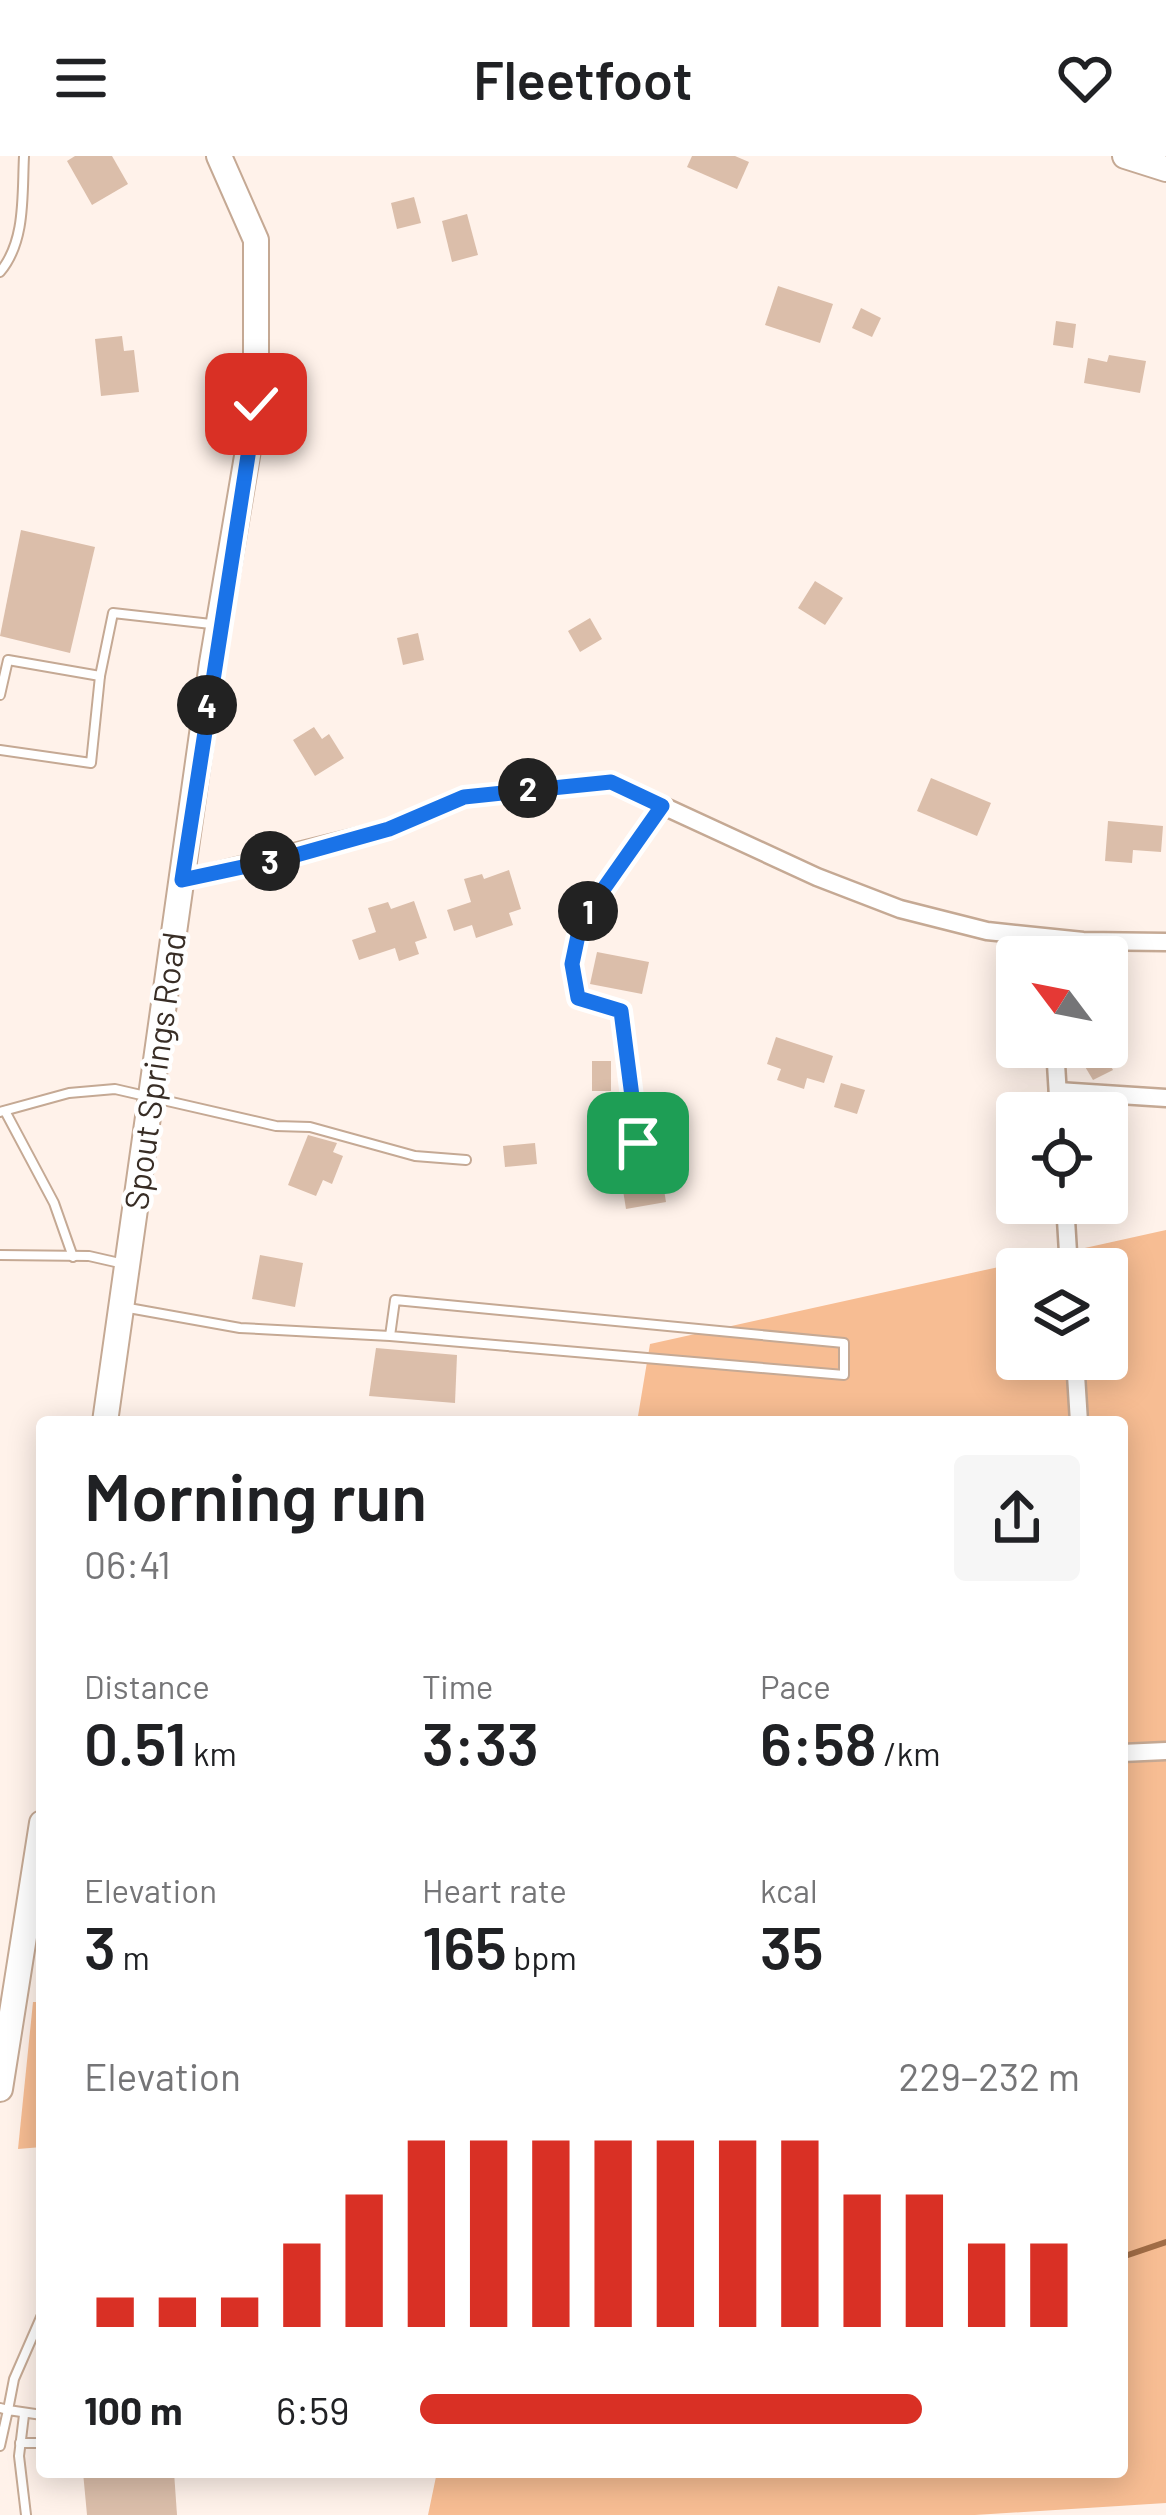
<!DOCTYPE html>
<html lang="en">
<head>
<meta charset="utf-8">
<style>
	:root { --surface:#fff; --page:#f6f6f6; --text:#202124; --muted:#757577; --accent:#d93025 }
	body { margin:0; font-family:Barlow,sans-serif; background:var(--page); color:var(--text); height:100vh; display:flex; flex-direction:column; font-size:45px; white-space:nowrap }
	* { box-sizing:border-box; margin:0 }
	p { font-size:39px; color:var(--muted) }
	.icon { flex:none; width:66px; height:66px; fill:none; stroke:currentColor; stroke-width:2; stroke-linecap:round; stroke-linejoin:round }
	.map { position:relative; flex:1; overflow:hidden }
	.drawer { position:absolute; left:36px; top:1260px; width:1092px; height:1062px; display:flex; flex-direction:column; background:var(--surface); border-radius:12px; box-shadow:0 6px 30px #0003 }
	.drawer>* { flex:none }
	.needle { width:78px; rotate:302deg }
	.buttons { position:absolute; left:996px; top:780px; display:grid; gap:24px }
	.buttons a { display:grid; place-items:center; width:132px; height:132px; border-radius:12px; background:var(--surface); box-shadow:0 6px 30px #0003; font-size:60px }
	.pin { position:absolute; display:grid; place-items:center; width:102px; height:102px; color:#fff; margin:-51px; border-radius:24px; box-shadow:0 6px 18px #0006 }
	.km { position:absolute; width:60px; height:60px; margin:-30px; border-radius:50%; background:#222; color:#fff; font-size:33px; line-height:60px; text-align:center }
	.round { display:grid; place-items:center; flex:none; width:126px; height:126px; border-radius:12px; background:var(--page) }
	.head { display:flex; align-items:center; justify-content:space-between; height:204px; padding:0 48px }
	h1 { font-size:66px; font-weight:600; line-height:90px }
	.metrics { display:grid; grid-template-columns:repeat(3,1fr); gap:18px; height:204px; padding:12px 48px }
	.metrics div { display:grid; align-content:center }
	.metrics b { font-size:60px; font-weight:600 }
	.metrics small { font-size:33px; font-weight:400 }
	.metrics p { font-size:33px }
	.chart { height:336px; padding:24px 48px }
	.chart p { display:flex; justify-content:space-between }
	.chart svg { width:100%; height:216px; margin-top:12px; stroke:var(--accent); stroke-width:6 }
	ul { padding:0 48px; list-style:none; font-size:39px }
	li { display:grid; grid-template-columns:192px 144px 1fr; align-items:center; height:90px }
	li i { height:30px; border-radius:15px; background:var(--accent) }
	header { display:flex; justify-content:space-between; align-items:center; height:156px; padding:0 48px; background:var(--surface); font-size:54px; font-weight:600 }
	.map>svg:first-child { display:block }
	.green { fill:#f7bd93; fill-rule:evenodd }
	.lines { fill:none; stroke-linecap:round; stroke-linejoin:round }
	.stream { stroke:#a16d46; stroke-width:6 }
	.building { fill:#dbbeaa }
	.lane-casing { stroke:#c5a994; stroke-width:12 }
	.street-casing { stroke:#c5a994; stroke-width:21 }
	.secondary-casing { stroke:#c5a994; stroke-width:28 }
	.lane { stroke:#fff; stroke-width:8 }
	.street { stroke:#fff; stroke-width:16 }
	.secondary { stroke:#fff; stroke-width:24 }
	.route-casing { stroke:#fff; stroke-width:24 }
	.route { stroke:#1a73e8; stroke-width:15 }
	.labels { text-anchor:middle; stroke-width:9; stroke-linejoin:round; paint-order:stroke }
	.street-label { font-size:33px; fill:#382d25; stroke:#fff }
</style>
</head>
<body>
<header><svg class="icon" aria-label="menu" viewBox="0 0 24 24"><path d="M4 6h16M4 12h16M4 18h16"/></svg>Fleetfoot<svg class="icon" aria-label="heart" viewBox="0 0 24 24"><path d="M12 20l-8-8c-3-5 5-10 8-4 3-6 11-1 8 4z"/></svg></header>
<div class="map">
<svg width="1166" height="2359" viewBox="0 0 1166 2359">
	<rect width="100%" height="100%" fill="#fff2ea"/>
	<g class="green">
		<path d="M 1166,1074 L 1166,2347 L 975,2359 L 428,2359 L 437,2316 L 1122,2316 L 1122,1266 L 637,1266 L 650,1188 ZM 1017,1113 L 1107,1113 L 1107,1203 L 1017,1203 Z"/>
		<polygon points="33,1846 42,1846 42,1991 18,1993"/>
	</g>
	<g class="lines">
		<polyline class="stream" points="1122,2101 1166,2086"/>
	</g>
	<g class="building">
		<polygon points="75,0 112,0 128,28 92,49 67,5"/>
		<polygon points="692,0 735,0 749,6 737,33 687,11"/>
		<polygon points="414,41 421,67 397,73 391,47"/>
		<polygon points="467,58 478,99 452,106 442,65"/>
		<polygon points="778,130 833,148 820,187 765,169"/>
		<polygon points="861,152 881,162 872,181 852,172"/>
		<polygon points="1056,165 1076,168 1073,192 1053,189"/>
		<polygon points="122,180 124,195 134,194 139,236 101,240 95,183"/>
		<polygon points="1109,199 1146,205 1140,237 1084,227 1088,202 1107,206"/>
		<polygon points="21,374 95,391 70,497 0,480"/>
		<polygon points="815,425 843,442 825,469 798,452"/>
		<polygon points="590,462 602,483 580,496 568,475"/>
		<polygon points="418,477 424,504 403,509 397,482"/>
		<polygon points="314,571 322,583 329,578 344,602 315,620 293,584"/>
		<polygon points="931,622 991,647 977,680 917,655"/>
		<polygon points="1108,665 1163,670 1161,696 1133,694 1132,707 1105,705"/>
		<polygon points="509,714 521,753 509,757 513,769 476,782 472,769 454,775 447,754 471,746 464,723 482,718 484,723"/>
		<polygon points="414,745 427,782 415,786 419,798 399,805 395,792 359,804 352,784 376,776 368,752 388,746 391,753"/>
		<polygon points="597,796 649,806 642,838 590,828"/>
		<polygon points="776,881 833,900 824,927 807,922 804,933 777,924 781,913 767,908"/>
		<polygon points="1103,897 1113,914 1093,924 1084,909"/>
		<rect x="592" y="905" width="19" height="30"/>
		<polygon points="841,927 865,934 857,958 834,951"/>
		<polygon points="308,979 337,987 333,996 343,1000 332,1028 323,1024 316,1040 288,1029"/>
		<polygon points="535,987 537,1008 505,1011 503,990"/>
		<polygon points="659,1003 666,1046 626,1053 619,1009"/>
		<polygon points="260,1099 303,1107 295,1151 252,1143"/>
		<polygon points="376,1192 457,1199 455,1247 369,1240"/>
		<polygon points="83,2316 174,2316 177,2359 87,2359"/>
	</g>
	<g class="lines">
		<g class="lane-casing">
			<g id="lane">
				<path d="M 0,116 C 26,85 22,39 24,0"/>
				<polyline points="0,539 8,504 100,520"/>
				<polyline points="0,594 91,607 100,520 113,457 211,468"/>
				<polyline points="5,955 54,1047 73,1101"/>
				<polyline points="0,956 69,937 115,933 276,970 310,971 415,1000 466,1004"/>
				<polyline points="638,987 621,855 578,842 572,809 581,765 661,651"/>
				<polyline points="0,1099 89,1100 124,1108"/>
				<polyline points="123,1151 240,1172 390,1180 844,1219 844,1187 395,1144 390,1180"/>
				<polyline points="0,2252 8,2254 14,2223 42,2159"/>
				<polyline points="24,2259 19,2300 26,2359"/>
				<polyline points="20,2287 42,2287"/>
				<polyline points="0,2290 8,2254 42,2259"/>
			</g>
		</g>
		<g class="street-casing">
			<g id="street">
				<polyline points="182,724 389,673 464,641 611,626 817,721 900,753 987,775 1083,785 1166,786"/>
				<polyline points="1055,891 1059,957"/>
				<polyline points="1058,935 1166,942"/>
				<polyline points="1065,1047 1069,1113"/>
				<polyline points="1075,1203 1079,1266"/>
				<polyline points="1122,1597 1166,1595"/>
			</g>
		</g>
		<g class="secondary-casing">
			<g id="secondary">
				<polyline points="1125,0 1166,13"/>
				<polyline points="105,1266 212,507 256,247 256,84 219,0"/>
				<polyline points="0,1933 42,1667"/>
			</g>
		</g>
		<use href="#lane" class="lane"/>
		<use href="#street" class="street"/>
		<use href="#secondary" class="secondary"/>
	</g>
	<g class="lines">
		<g class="route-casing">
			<polyline id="route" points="256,248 182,724 289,701 389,673 464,641 611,626 662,650 581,765 572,808 578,842 621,855 638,987"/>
		</g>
		<use href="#route" class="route"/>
	</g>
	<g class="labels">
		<g class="street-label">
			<text transform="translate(155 915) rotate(-82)" y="12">Spout Springs Road</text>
		</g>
	</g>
</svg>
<div class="buttons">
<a><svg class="needle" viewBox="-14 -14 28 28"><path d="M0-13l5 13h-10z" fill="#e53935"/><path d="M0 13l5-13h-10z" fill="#757577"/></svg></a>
<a><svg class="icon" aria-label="locate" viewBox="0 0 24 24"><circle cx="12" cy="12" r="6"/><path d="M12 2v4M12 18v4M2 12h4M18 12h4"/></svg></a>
<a><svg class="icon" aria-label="layers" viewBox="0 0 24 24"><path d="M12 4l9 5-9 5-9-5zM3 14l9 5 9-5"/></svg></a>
</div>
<div class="pin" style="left:638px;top:987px;background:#1e9e55"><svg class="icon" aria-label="arrive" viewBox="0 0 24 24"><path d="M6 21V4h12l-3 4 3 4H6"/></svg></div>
<div class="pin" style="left:256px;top:248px;background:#d93025"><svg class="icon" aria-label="check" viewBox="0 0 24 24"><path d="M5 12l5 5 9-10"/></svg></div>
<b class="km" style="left:588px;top:755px">1</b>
<b class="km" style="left:528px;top:632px">2</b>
<b class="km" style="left:270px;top:705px">3</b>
<b class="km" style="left:207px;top:549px">4</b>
<section class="drawer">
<div class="head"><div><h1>Morning run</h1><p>06:41</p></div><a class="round"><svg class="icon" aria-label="share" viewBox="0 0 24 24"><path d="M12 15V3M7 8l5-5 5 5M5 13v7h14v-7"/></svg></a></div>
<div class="metrics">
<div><p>Distance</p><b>0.51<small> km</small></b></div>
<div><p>Time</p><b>3:33</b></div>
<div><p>Pace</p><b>6:58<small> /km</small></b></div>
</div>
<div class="metrics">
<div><p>Elevation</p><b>3<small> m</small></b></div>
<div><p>Heart rate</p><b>165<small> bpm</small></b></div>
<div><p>kcal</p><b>35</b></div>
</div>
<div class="chart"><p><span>Elevation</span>229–232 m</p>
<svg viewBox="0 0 160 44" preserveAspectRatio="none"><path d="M5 44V38M15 44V38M25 44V38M35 44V27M45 44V17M55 44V6M65 44V6M75 44V6M85 44V6M95 44V6M105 44V6M115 44V6M125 44V17M135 44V17M145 44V27M155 44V27"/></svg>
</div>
<ul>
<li><b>100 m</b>6:59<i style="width:76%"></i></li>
</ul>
</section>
</div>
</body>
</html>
